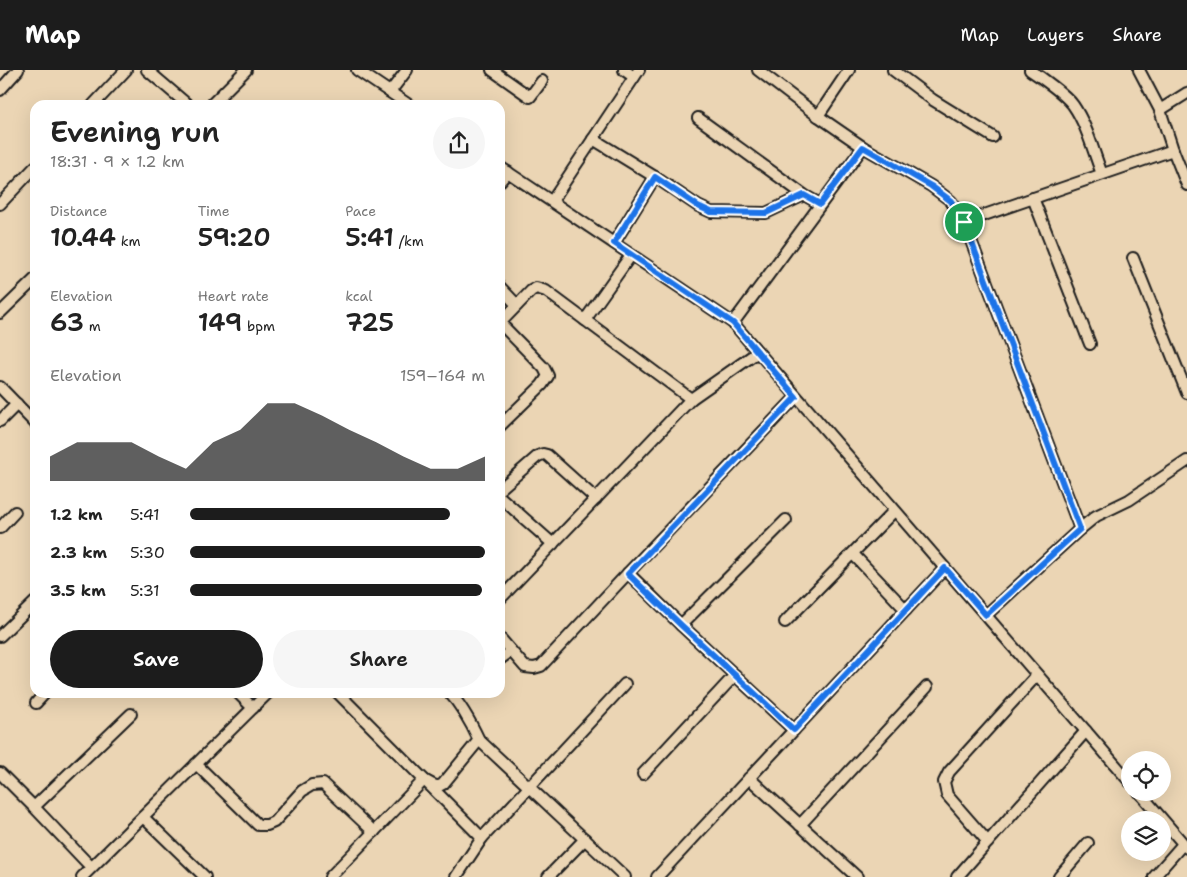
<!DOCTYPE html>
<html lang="en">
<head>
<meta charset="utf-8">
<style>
	:root { --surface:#fff; --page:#f6f6f6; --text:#222; --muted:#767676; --accent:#1c1c1c }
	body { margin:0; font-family:"Shantell Sans",sans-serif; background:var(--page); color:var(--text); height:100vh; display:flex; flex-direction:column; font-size:19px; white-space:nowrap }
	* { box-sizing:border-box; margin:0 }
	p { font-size:16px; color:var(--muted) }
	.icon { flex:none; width:28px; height:28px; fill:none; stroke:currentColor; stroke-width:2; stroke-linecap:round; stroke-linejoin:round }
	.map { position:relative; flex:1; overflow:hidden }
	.panel { position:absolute; left:30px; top:30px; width:475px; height:598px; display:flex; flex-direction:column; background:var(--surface); border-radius:15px; box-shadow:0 5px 20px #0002 }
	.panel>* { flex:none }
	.buttons { position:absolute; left:1121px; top:681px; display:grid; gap:10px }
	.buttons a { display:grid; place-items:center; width:50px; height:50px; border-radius:50%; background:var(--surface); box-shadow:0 5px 20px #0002; font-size:25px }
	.pin { position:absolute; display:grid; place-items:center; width:42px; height:42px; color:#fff; margin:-21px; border:2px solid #fff; border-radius:50%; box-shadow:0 1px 5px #0007 }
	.round { display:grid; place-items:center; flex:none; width:52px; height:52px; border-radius:26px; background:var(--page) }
	.summary { display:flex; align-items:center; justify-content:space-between; height:85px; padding:0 20px }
	h1 { font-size:28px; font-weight:600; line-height:38px }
	.stats { display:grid; grid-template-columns:repeat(3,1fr); gap:8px; height:85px; padding:5px 20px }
	.stats div { display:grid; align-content:center }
	.stats b { font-size:25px; font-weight:600 }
	.stats small { font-size:14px; font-weight:400 }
	.stats p { font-size:14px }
	.chart { height:140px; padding:10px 20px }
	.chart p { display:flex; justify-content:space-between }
	.chart svg { width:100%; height:90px; margin-top:5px; fill:var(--accent); opacity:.7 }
	.primary-button { display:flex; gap:10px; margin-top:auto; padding:10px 20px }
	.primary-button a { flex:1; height:58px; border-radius:30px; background:var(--accent); color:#fff; font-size:20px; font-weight:600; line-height:58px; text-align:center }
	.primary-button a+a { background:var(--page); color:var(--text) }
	ul { padding:0 20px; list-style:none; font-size:16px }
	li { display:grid; grid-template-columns:80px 60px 1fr; align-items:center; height:38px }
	li i { height:12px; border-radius:6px; background:var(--accent) }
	header { display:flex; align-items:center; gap:30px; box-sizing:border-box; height:70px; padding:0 25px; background:var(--accent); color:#fff }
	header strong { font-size:24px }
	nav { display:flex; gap:28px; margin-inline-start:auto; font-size:18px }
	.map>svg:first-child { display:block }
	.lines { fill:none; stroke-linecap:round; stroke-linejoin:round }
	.minor-casing { stroke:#1c1c1c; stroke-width:14 }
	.minor { stroke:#ebd5b4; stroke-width:10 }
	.route-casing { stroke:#fff; stroke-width:10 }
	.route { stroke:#1a73e8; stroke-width:6 }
</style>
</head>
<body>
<header>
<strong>Map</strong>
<nav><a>Map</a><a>Layers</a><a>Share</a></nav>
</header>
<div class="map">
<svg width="1187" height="807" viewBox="0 0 1187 807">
	<rect width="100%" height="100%" fill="#ebd5b4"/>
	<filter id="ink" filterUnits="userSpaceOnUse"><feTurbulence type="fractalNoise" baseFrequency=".02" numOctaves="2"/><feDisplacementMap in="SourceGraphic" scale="10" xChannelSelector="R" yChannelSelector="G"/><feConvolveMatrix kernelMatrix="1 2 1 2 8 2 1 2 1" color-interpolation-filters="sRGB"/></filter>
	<g filter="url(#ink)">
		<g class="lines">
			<g class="minor-casing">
				<g id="minor">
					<polyline points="147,0 188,35"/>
					<polyline points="357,0 409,35"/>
					<polyline points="492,0 530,27 542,11"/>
					<polyline points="624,0 634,7"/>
					<polyline points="758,0 818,46 863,77 931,116 951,131 964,152 1080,459"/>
					<polyline points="893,0 933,30 993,67"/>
					<path d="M 1030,0 C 1041,7 1066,25 1073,35 C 1087,55 1093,81 1102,104"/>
					<polyline points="1139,0 1160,40 1173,80 1187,115"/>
					<polyline points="0,20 18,0"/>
					<polyline points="390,22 407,0"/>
					<polyline points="93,35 126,0"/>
					<polyline points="211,35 246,0"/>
					<polyline points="1160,40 1187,23"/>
					<polyline points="818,46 849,0"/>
					<polyline points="698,48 804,125 820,134"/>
					<polyline points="593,69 655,107 698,136 711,142 766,143 804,125"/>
					<polyline points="500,97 733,253 1130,712"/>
					<polyline points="500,111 508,102"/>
					<polyline points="1033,128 1090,274"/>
					<polyline points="552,131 639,0"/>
					<polyline points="0,134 35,97"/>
					<polyline points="964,152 1173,80"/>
					<polyline points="614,173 655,107"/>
					<polyline points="1133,188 1187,323"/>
					<polyline points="500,217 517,235"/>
					<polyline points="0,243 35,209"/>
					<polyline points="585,250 631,185"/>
					<polyline points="733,253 863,77"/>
					<polyline points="0,317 35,353"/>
					<polyline points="0,351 17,334"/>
					<polyline points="500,356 542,315 548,306 544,298 502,255 503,250 531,221 536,218 546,221 691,329 758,282"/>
					<polyline points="500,419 538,386 543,384 547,385 596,429"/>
					<polyline points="500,427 553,474"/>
					<polyline points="0,458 15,442"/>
					<polyline points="853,484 906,540"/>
					<polyline points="628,503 681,555 794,660"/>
					<polyline points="500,529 691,329"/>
					<polyline points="986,545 1080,459 1096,446 1129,430 1187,391"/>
					<polyline points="785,552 894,441"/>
					<polyline points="681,555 786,450"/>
					<polyline points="0,566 35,532"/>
					<polyline points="500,568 525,597 534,598 541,596 628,503 796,327"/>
					<polyline points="500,589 511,581"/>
					<polyline points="237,622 253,638"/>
					<polyline points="337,622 482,768 625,614"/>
					<polyline points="36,633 46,622"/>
					<polyline points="479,670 625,807"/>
					<polyline points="196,694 258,755 267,755 274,752 302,721 312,715 323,714 374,762"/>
					<polyline points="0,703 34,737 91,797"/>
					<polyline points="643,704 735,605"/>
					<polyline points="749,708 857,807"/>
					<polyline points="1139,722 1187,778"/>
					<polyline points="34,737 131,644"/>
					<polyline points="143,747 205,807"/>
					<polyline points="800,755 927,617"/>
					<polyline points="988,772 947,725 944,712 949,702 1037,605"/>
					<polyline points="82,807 269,622"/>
					<path d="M 330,807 L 424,710 C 430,713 436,719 443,714 L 479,670 C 471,653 462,636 449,622"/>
					<polyline points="456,807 482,768"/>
					<polyline points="548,807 585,769"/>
					<polyline points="657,807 945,498"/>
					<polyline points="957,807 1086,661"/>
					<polyline points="1059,807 1088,773"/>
					<polyline points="1154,807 1183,774"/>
				</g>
			</g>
			<use href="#minor" class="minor"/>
		</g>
	</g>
	<g class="lines" filter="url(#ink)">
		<g class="route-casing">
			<polygon id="route" points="863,77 931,116 951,131 964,152 1080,459 986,545 945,498 794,660 681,555 628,504 796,327 733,253 614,173 655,107 698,136 711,142 766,143 804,125 820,134"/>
		</g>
		<use href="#route" class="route"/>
	</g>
</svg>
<div class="buttons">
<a><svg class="icon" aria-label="locate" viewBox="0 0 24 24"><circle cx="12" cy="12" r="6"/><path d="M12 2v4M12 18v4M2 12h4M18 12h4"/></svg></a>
<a><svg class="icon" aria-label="layers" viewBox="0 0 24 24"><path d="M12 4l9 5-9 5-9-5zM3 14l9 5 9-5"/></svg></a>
</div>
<div class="pin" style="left:964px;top:152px;background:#1e9e55"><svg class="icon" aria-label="arrive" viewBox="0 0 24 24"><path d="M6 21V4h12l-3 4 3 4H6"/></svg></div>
<section class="panel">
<div class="summary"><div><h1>Evening run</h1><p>18:31 · 9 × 1.2 km</p></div><a class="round"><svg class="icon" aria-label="share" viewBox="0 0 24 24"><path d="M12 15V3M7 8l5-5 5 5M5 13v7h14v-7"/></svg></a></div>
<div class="stats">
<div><p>Distance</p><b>10.44<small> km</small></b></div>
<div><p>Time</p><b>59:20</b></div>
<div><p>Pace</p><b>5:41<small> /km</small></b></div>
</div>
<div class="stats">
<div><p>Elevation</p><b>63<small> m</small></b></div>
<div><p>Heart rate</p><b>149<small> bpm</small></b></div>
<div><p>kcal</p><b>725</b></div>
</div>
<div class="chart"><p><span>Elevation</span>159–164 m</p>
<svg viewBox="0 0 160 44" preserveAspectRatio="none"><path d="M0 44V32L10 25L20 25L30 25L40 32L50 38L60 25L70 19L80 6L90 6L100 12L110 19L120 25L130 32L140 38L150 38L160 32V44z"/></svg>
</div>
<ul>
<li><b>1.2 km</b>5:41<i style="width:88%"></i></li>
<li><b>2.3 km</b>5:30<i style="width:100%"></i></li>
<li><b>3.5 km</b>5:31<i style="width:99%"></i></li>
</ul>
<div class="primary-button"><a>Save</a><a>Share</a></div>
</section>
</div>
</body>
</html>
